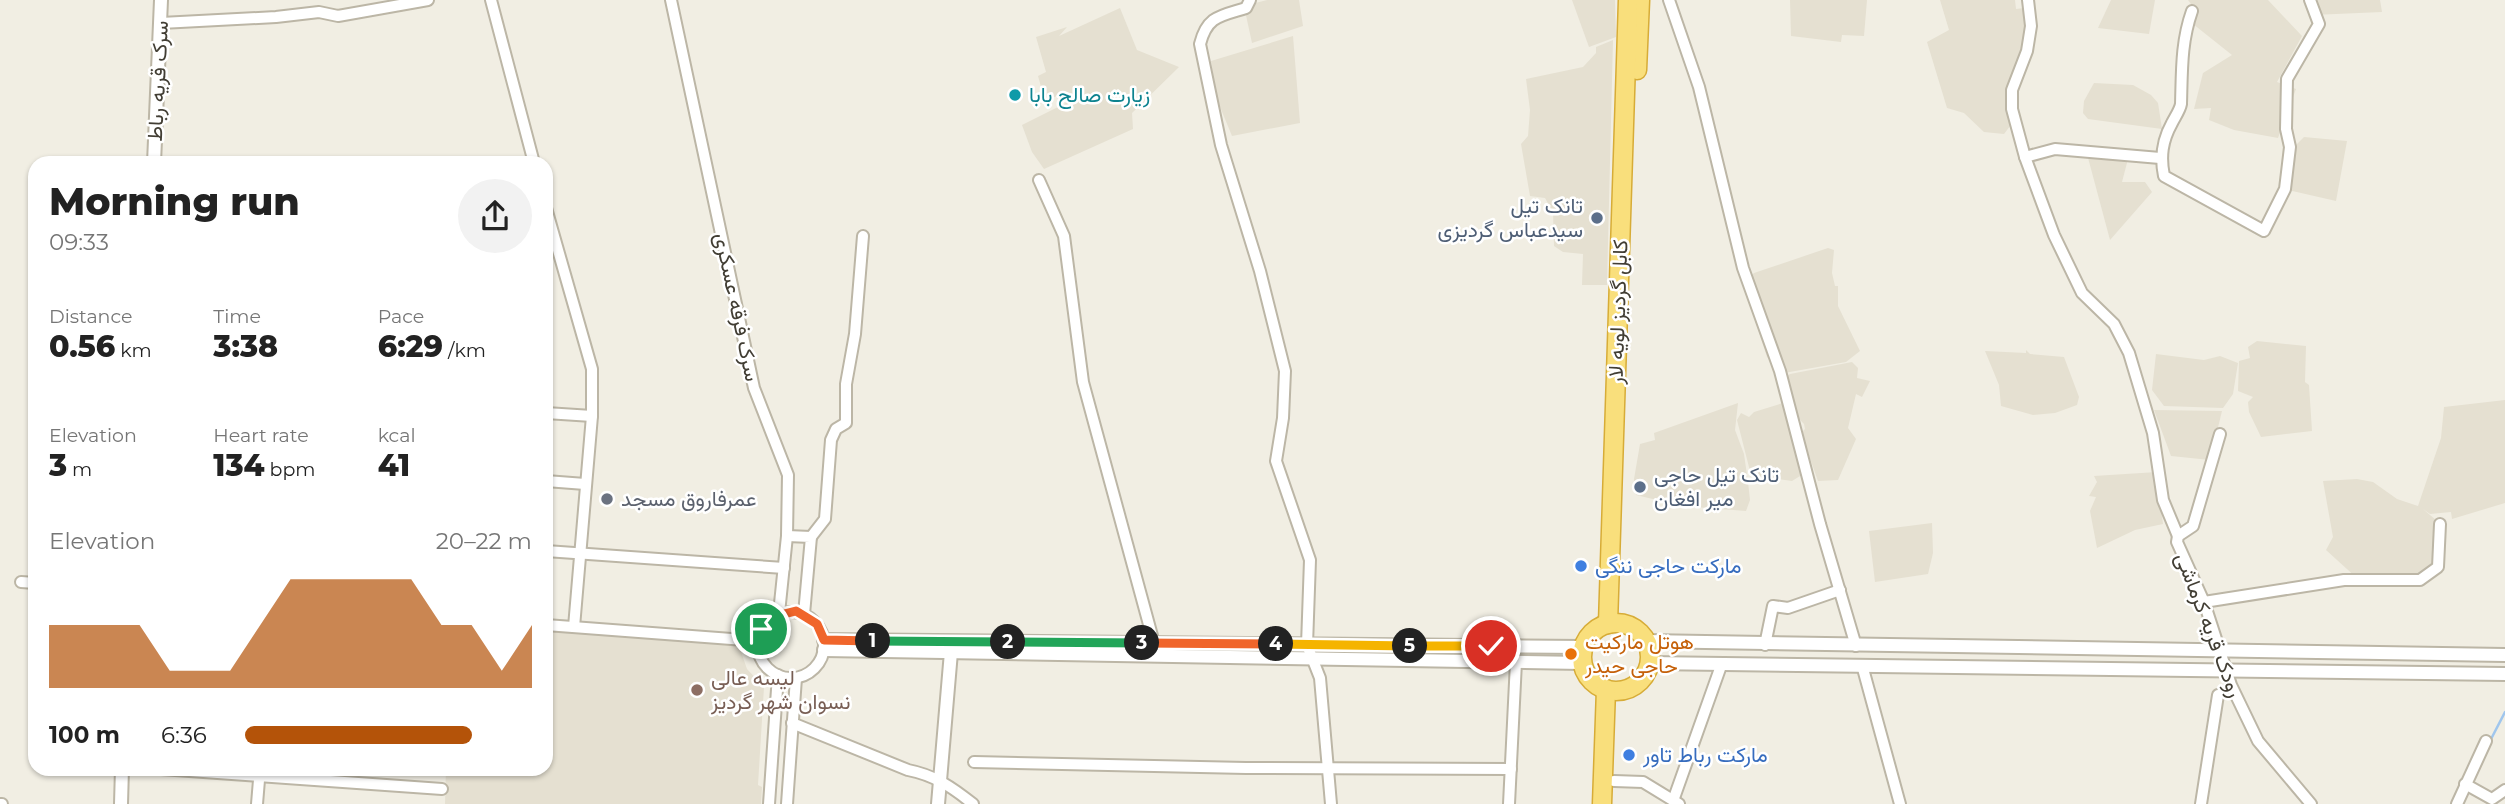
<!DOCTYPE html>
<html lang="en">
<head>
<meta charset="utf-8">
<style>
	:root { --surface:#fff; --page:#f2f2f2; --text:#222; --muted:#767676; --accent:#b45309 }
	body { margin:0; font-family:Montserrat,Vazirmatn,sans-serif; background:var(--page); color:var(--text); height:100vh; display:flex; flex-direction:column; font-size:26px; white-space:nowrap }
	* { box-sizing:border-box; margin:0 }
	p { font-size:23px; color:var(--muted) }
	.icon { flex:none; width:38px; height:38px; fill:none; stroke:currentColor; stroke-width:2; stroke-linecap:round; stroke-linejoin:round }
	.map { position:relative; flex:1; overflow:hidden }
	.details { position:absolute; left:28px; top:156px; width:525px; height:620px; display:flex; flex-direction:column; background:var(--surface); border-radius:21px; box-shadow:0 2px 5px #0004 }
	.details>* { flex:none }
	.pin { position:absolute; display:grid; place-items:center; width:60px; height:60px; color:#fff; margin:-30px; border:4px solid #fff; border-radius:50%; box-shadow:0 2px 7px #0007 }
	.km { position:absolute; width:35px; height:35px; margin:-18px; border-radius:50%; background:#222; color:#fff; font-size:19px; line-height:35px; text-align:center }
	.round { display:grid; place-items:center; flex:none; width:74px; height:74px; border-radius:37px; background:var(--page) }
	.summary { display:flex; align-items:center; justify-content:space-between; height:119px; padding:0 21px }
	h1 { font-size:38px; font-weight:800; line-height:52px }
	.figures { display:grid; grid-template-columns:repeat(3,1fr); gap:10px; height:119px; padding:7px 21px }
	.figures div { display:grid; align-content:center }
	.figures b { font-size:30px; font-weight:800 }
	.figures small { font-size:19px; font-weight:400 }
	.figures p { font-size:19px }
	.chart { height:196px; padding:14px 21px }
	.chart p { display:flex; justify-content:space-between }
	.chart svg { width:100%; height:126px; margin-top:7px; fill:var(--accent); opacity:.7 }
	ul { padding:0 21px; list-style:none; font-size:23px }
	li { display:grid; grid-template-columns:112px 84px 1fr; align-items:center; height:52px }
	li i { height:18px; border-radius:9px; background:var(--accent) }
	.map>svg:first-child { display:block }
	.residential { fill:#e5e0d1 }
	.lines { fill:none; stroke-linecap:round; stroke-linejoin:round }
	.stream { stroke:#a0c6ed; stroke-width:2.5 }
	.minor-casing { stroke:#bcb6a6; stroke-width:14 }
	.tertiary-casing { stroke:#bcb6a6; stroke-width:16 }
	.trunk-casing { stroke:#d7ac37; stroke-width:21 }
	.minor { stroke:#fff; stroke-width:10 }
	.tertiary { stroke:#fff; stroke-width:12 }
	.trunk { stroke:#f9df7c; stroke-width:18 }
	.split-1-casing { stroke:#fff; stroke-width:14 }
	.split-2-casing { stroke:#fff; stroke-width:14 }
	.split-3-casing { stroke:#fff; stroke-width:14 }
	.split-4-casing { stroke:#fff; stroke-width:14 }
	.split-5-casing { stroke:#fff; stroke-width:14 }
	.split-6-casing { stroke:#fff; stroke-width:14 }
	.split-1 { stroke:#f0652b; stroke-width:9 }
	.split-2 { stroke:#22a559; stroke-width:9 }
	.split-3 { stroke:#22a559; stroke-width:9 }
	.split-4 { stroke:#f0652b; stroke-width:9 }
	.split-5 { stroke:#f5b400; stroke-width:9 }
	.split-6 { stroke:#f5b400; stroke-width:9 }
	.culture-dot { fill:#0f9aa8; stroke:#fff; stroke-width:2.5 }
	.service-dot { fill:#5c6f8a; stroke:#fff; stroke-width:2.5 }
	.worship-dot { fill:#6b7280; stroke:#fff; stroke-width:2.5 }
	.shop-dot { fill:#3f7fe0; stroke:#fff; stroke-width:2.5 }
	.food-dot { fill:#e8710a; stroke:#fff; stroke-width:2.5 }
	.education-dot { fill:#8d6e63; stroke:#fff; stroke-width:2.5 }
	.labels { text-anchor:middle; stroke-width:5; stroke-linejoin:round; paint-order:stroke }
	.street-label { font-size:21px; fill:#423e34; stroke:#fff }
	.culture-label { font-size:21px; fill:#0d838f; stroke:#fff; text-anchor:start }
	.service-label { font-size:21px; fill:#4e5e75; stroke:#fff; text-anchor:end }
	.worship-label { font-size:21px; fill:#5b616d; stroke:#fff; text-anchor:start }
	.shop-label { font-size:21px; fill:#366cbe; stroke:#fff; text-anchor:start }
	.food-label { font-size:21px; fill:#c56008; stroke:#fff; text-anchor:start }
	.education-label { font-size:21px; fill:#785e54; stroke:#fff; text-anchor:start }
</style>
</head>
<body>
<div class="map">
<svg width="2505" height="804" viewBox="0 0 2505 804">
	<rect width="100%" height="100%" fill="#f1eee3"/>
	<g class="residential">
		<polygon points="1267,0 1299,0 1303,26 1252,43 1244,6"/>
		<polygon points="1572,0 1615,0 1616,37 1589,47"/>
		<polygon points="1790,0 1867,0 1864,36 1842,35 1841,42 1791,36"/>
		<polygon points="1940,0 2015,0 2016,9 2024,8 2026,35 2013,122 2004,134 1984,132 1964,113 1947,108 1927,42 1949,30"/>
		<polygon points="2111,0 2155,0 2149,34 2098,28"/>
		<polygon points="2188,0 2268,0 2302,36 2277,82 2296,89 2278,138 2234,130 2209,120 2211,108 2194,109 2203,73 2232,55 2188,20 2191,4"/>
		<polygon points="2305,0 2380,0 2382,12 2313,15"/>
		<polygon points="1120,8 1137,50 1179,67 1132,113 1133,129 1044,169 1032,152 1022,125 1066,103 1067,99 1064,93 1045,101 1038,76 1046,72 1036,37 1067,27 1059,36"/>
		<polygon points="1293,36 1300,123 1232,136 1216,97 1211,61"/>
		<polygon points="1613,40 1607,285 1582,285 1583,254 1563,252 1554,246 1553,212 1545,198 1530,196 1521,144 1528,136 1530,110 1526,79 1583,67 1596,53 1596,47"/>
		<polygon points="2094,83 2133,85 2151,95 2158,103 2162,129 2088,119 2083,113 2084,101"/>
		<polygon points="2304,137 2347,141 2336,201 2288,190 2292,181 2289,152"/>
		<polygon points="2087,154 2128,159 2122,182 2145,182 2152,192 2110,240"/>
		<polygon points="1828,248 1834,250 1832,273 1835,286 1838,286 1838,306 1860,351 1846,362 1784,373 1767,357 1743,284 1754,273"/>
		<polygon points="2257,341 2306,346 2305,382 2309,385 2312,431 2261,437 2249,412 2248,402 2253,397 2238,391 2239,361 2250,358 2248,347"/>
		<polygon points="2026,350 2030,354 2064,357 2079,397 2077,405 2055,413 2033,415 2001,406 1999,385 1985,351 2026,353"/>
		<polygon points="2156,354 2204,360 2220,356 2238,363 2233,394 2223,408 2164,406 2152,390"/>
		<polygon points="1852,362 1858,368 1857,378 1870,381 1862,397 1856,394 1848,428 1856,439 1838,480 1818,481 1801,433 1805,429 1804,424 1791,410 1783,380 1790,374"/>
		<polygon points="2505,400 2505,503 2452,519 2451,512 2430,514 2423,509 2437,521 2432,574 2358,579 2326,550 2333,537 2323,481 2357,479 2373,482 2397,499 2418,506 2441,438 2444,407"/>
		<polygon points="1786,402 1805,473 1792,481 1751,475 1737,420 1741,413 1749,417 1754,412"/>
		<polygon points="1738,403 1735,430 1744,454 1748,482 1750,500 1746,511 1682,506 1636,495 1634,479 1640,444 1655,440 1654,433"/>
		<polygon points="2154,410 2222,411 2210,460 2171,456"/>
		<polygon points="2157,472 2163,524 2135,530 2097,548 2090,511 2096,497 2089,496 2097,482 2094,476"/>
		<polygon points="1932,523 1933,553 1928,574 1875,582 1869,531"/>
		<polygon points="546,631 739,646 747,669 764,687 758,785 762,787 761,804 445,804 446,768 546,768"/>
	</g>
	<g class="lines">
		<polyline class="stream" points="2490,741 2505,712"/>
		<g class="minor-casing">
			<g id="minor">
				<polyline points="491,0 534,163"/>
				<polyline points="671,0 754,388 788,475 787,536 779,613"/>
				<path d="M 1250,0 L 1246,8 C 1220,16 1207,16 1200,44 L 1221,145 L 1260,271 L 1285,371 L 1283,418 L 1276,461 L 1310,560 L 1307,645 L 1320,678 L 1331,804"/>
				<polyline points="1669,0 1699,87 1743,268 1780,371 1820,524 1856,646"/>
				<polyline points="2028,0 2031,26 2027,51 2012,90 2012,109 2025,157 2054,235 2082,293 2114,324 2129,353 2153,433 2163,500 2178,536"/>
				<path d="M 2192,11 C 2181,42 2182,71 2181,104 C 2180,110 2175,117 2172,123 C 2162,141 2160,157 2164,176 L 2264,231 L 2285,189 L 2290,147 L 2286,129 L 2287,79 L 2319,24 L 2310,0"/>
				<polyline points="161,23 276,17 319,12 338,16 428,0"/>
				<polyline points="2025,157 2055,149 2160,158"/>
				<polyline points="1039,180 1064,236 1083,382 1154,643"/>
				<polyline points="546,208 592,369 592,416 574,627"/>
				<polyline points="546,413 592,416"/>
				<polyline points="2220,434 2193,526 2178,536 2177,542 2204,602 2231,685 2258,741 2311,804"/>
				<polyline points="546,481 585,484"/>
				<polyline points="787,536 811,537 804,614"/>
				<polyline points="811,537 825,519 831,440 836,429 846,423 846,384 855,334 863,236"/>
				<polyline points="546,551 784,568"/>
				<polyline points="21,582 35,583"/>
				<polyline points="2204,602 2344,580 2420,580 2438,567 2440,524"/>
				<circle cx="791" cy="645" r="33"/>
				<polyline points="546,625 758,641"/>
				<polyline points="1765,645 1773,606 1788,608 1840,590"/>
				<polyline points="1862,665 1900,804"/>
				<path d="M 792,723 L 908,770 C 934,775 952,787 973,804"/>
				<polyline points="974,762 1246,768 1511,769"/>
				<polyline points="147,768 442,789"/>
				<polyline points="1614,781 1643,782 1679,804"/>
				<polyline points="2465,784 2492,799 2505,790"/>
				<polyline points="1674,798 1722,663"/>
				<polyline points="0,804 2,804"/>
				<polyline points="257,804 260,768"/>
				<polyline points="769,804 778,675"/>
				<polyline points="787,804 796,678"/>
				<polyline points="1509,804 1516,662"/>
				<polyline points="2201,804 2218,695"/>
				<polyline points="2457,804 2486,741"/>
			</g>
		</g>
		<g class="tertiary-casing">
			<g id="tertiary">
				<polyline points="154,163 161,0"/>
				<polyline points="824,640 1583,647"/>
				<polyline points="1646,641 2505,655"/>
				<polyline points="824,650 1582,663"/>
				<polyline points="1649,663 2505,674"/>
				<polyline points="121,804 122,768"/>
				<polyline points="938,804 951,652"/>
			</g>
		</g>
		<g class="trunk-casing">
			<g id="trunk">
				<polyline points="1637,70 1640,0"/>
				<circle cx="1616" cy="657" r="34"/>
				<polyline points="1608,624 1628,0"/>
				<polyline points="1602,804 1606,689"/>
			</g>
		</g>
		<use href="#minor" class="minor"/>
		<use href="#tertiary" class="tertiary"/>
		<use href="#trunk" class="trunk"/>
	</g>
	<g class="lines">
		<g class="split-1-casing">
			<polyline id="split-1" points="761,629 772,617 796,611 817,624 824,640 873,641"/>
		</g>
		<g class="split-2-casing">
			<polyline id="split-2" points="873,641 1008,642"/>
		</g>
		<g class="split-3-casing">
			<polyline id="split-3" points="1008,642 1142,643"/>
		</g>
		<g class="split-4-casing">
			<polyline id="split-4" points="1142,643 1276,644"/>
		</g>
		<g class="split-5-casing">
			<polyline id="split-5" points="1276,644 1410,646"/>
		</g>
		<g class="split-6-casing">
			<polyline id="split-6" points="1410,646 1491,646"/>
		</g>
		<use href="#split-1" class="split-1"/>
		<use href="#split-2" class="split-2"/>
		<use href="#split-3" class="split-3"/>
		<use href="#split-4" class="split-4"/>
		<use href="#split-5" class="split-5"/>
		<use href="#split-6" class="split-6"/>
	</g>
	<circle class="culture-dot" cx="1015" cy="95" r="7"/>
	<g class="service-dot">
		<circle cx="1597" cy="218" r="7"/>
		<circle cx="1640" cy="487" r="7"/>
	</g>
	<circle class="worship-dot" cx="607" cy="499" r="7"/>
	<g class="shop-dot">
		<circle cx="1581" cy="566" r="7"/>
		<circle cx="1629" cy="755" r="7"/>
	</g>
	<circle class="food-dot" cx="1571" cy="654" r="7"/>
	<circle class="education-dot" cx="697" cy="690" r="7"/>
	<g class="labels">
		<g class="street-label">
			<text transform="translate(158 81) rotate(-87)" y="7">سرک قریه رباط</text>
			<text transform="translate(737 307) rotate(78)" y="7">سرک فرقه عسکری</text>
			<text transform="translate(1618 312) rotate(-88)" y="7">کابل گردیز لویه لار</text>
			<text transform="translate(2209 625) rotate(69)" y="7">رودک قریه کرماشی</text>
		</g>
		<g class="culture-label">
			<text x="1029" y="102">زیارت صالح بابا</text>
		</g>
		<g class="service-label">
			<text x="1583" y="213">تانک تیل<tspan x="1583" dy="24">سیدعباس گردیزی</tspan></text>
			<text x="1654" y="482" text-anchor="start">تانک تیل حاجی<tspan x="1654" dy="24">میر افغان</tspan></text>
		</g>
		<g class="worship-label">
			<text x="621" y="506">عمرفاروق مسجد</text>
		</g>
		<g class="shop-label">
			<text x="1595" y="573">مارکت حاجی ننگی</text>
			<text x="1643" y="762">مارکت رباط تاور</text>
		</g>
		<g class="food-label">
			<text x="1585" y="649">هوتل مارکیت<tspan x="1585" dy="24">حاجی حیدر</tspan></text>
		</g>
		<g class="education-label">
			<text x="711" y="685">لیسه عالی<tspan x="711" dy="24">نسوان شهر گردیز</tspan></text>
		</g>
	</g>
</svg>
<div class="pin" style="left:761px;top:629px;background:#1e9e55"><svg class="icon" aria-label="arrive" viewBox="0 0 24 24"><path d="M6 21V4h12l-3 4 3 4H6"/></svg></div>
<div class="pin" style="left:1491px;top:646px;background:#d93025"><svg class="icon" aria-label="check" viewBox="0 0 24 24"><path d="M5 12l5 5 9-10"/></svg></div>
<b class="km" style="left:873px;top:641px">1</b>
<b class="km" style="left:1008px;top:642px">2</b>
<b class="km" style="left:1142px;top:643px">3</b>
<b class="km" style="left:1276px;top:644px">4</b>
<b class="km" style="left:1410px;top:646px">5</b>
<section class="details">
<div class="summary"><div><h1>Morning run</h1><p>09:33</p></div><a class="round"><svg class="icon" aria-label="share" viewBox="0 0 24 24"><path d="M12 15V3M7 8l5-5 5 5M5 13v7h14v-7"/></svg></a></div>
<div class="figures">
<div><p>Distance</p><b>0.56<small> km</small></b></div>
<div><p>Time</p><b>3:38</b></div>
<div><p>Pace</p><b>6:29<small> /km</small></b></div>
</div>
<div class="figures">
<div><p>Elevation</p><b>3<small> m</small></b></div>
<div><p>Heart rate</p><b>134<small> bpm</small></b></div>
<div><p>kcal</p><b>41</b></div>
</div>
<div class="chart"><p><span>Elevation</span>20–22 m</p>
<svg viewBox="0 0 160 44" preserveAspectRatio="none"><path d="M0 44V22L10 22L20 22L30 22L40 38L50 38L60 38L70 22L80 6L90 6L100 6L110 6L120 6L130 22L140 22L150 38L160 22V44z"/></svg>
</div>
<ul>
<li><b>100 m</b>6:36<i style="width:79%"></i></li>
</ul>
</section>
</div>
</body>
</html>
